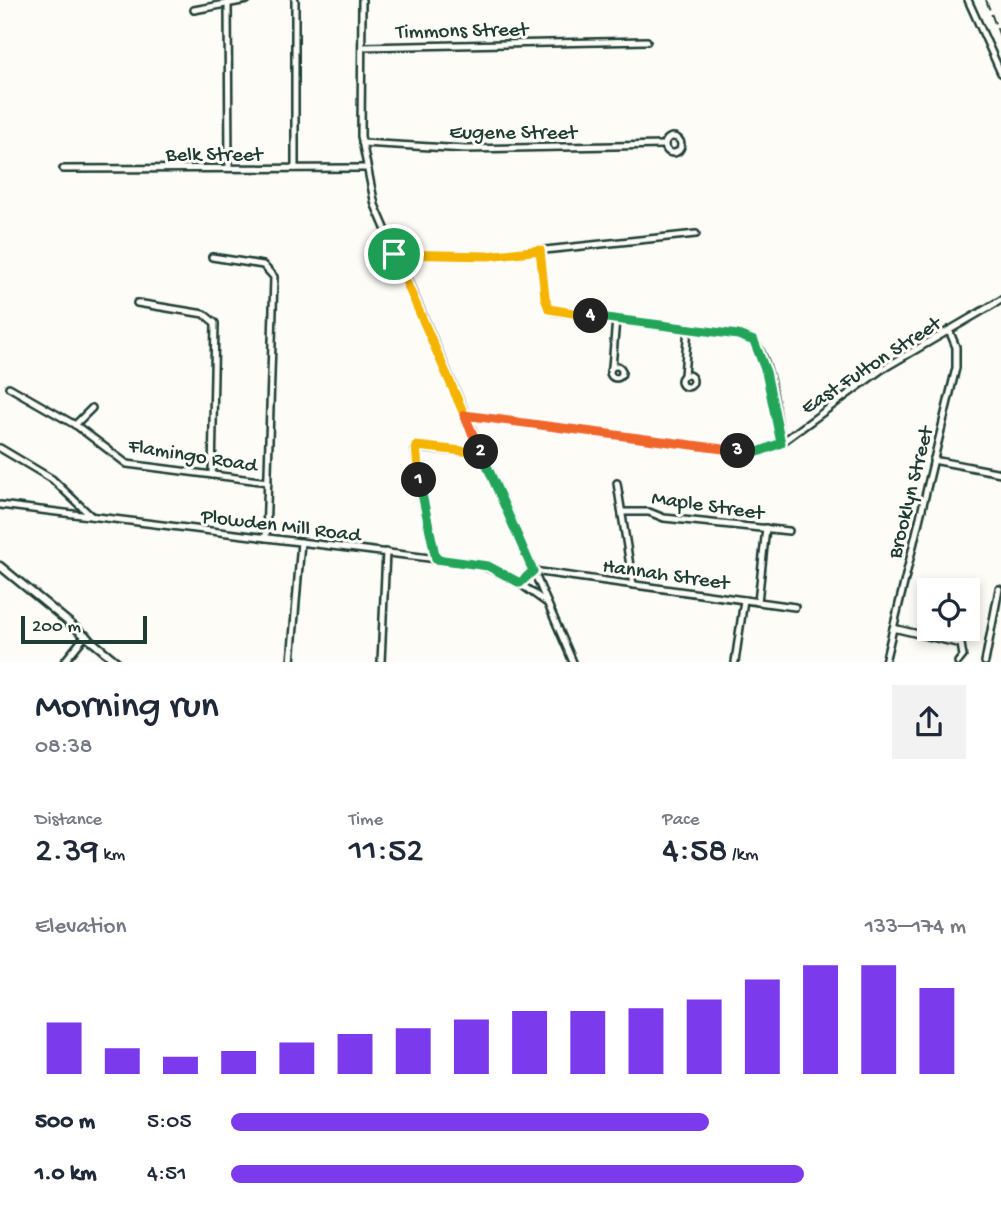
<!DOCTYPE html>
<html lang="en">
<head>
<meta charset="utf-8">
<style>
	:root { --surface:#fff; --page:#f2f2f3; --text:#1f2937; --muted:#747a83; --accent:#7c3aed }
	body { margin:0; font-family:"Gochi Hand",sans-serif; background:var(--page); color:var(--text); height:100vh; display:flex; flex-direction:column; font-size:26px; white-space:nowrap }
	* { box-sizing:border-box; margin:0 }
	p { font-size:23px; color:var(--muted) }
	.icon { flex:none; width:38px; height:38px; fill:none; stroke:currentColor; stroke-width:2; stroke-linecap:round; stroke-linejoin:round }
	.map { position:relative; height:662px; overflow:hidden }
	.side { display:flex; flex-direction:column; background:var(--surface); flex:1 }
	.side>* { flex:none }
	.tools { position:absolute; left:917px; top:578px; display:grid; gap:14px }
	.tools a { display:grid; place-items:center; width:63px; height:63px; border-radius:0px; background:var(--surface); box-shadow:0 4px 10px #0003; font-size:35px }
	.scale { position:absolute; left:21px; bottom:18px; width:126px; box-sizing:border-box; padding-left:7px; border:4px solid #1f3d34; border-top:0; font-size:19px; line-height:24px; white-space:nowrap; color:#1f3d34; -webkit-text-stroke:5px #fdfcf7; paint-order:stroke }
	.pin { position:absolute; display:grid; place-items:center; width:60px; height:60px; color:#fff; margin:-30px; border:4px solid #fff; border-radius:50%; box-shadow:0 2px 7px #0007 }
	.km { position:absolute; width:35px; height:35px; margin:-18px; border-radius:50%; background:#222; color:#fff; font-size:19px; line-height:35px; text-align:center }
	.round { display:grid; place-items:center; flex:none; width:74px; height:74px; border-radius:0px; background:var(--page) }
	.summary { display:flex; align-items:center; justify-content:space-between; height:119px; padding:0 35px }
	h1 { font-size:38px; font-weight:600; line-height:52px }
	.figures { display:grid; grid-template-columns:repeat(3,1fr); gap:10px; height:119px; padding:7px 35px }
	.figures div { display:grid; align-content:center }
	.figures b { font-size:35px; font-weight:600 }
	.figures small { font-size:19px; font-weight:400 }
	.figures p { font-size:19px }
	.chart { height:196px; padding:14px 35px }
	.chart p { display:flex; justify-content:space-between }
	.chart svg { width:100%; height:126px; margin-top:7px; stroke:var(--accent); stroke-width:6 }
	ul { padding:0 35px; list-style:none; font-size:23px }
	li { display:grid; grid-template-columns:112px 84px 1fr; align-items:center; height:52px }
	li i { height:18px; border-radius:9px; background:var(--accent) }
	.map>svg:first-child { display:block }
	.lines { fill:none; stroke-linecap:round; stroke-linejoin:round }
	.minor-casing { stroke:#1f3d34; stroke-width:10 }
	.major-casing { stroke:#1f3d34; stroke-width:11 }
	.minor { stroke:#fdfcf7; stroke-width:5 }
	.major { stroke:#fdfcf7; stroke-width:6 }
	.rail { stroke:#1f3d34; stroke-width:2; stroke-dasharray:10 5; stroke-linecap:butt }
	.split-1-casing { stroke:#fff; stroke-width:14 }
	.split-2-casing { stroke:#fff; stroke-width:14 }
	.split-3-casing { stroke:#fff; stroke-width:14 }
	.split-4-casing { stroke:#fff; stroke-width:14 }
	.split-5-casing { stroke:#fff; stroke-width:14 }
	.split-1 { stroke:#f5b400; stroke-width:9 }
	.split-2 { stroke:#22a559; stroke-width:9 }
	.split-3 { stroke:#f0652b; stroke-width:9 }
	.split-4 { stroke:#22a559; stroke-width:9 }
	.split-5 { stroke:#f5b400; stroke-width:9 }
	.labels { text-anchor:middle; stroke-width:6; stroke-linejoin:round; paint-order:stroke }
	.street-label { font-size:21px; fill:#1f3d34; stroke:#fdfcf7 }
</style>
</head>
<body>
<div class="map">
<svg width="1001" height="662" viewBox="0 0 1001 662">
	<rect width="100%" height="100%" fill="#fdfcf7"/>
	<filter id="ink" filterUnits="userSpaceOnUse"><feTurbulence type="fractalNoise" baseFrequency=".0143" numOctaves="2"/><feDisplacementMap in="SourceGraphic" scale="14" xChannelSelector="R" yChannelSelector="G"/><feConvolveMatrix kernelMatrix="1 2 1 2 8 2 1 2 1" color-interpolation-filters="sRGB"/></filter>
	<g filter="url(#ink)">
		<g class="lines">
			<g class="minor-casing">
				<g id="minor">
					<polyline points="295,0 295,168"/>
					<polyline points="362,0 361,136 375,205 573,662"/>
					<polyline points="968,0 1001,73"/>
					<polyline points="228,3 229,168"/>
					<polyline points="194,10 247,0"/>
					<polyline points="362,47 647,41"/>
					<circle cx="673" cy="145" r="8"/>
					<polyline points="362,143 466,149 664,145"/>
					<polyline points="63,169 365,168"/>
					<path d="M 540,250 L 546,303 L 553,311 L 738,335 C 744,336 749,337 753,341 C 771,357 777,419 781,443"/>
					<polyline points="395,254 488,256 696,234"/>
					<polyline points="212,257 263,265 274,277 266,538"/>
					<polyline points="137,303 204,314 215,323 212,475"/>
					<circle cx="616" cy="372" r="6"/>
					<polyline points="612,367 616,319"/>
					<circle cx="687" cy="381" r="6"/>
					<polyline points="684,375 688,328"/>
					<polyline points="9,387 77,426 127,464 268,482"/>
					<polyline points="464,415 737,451 758,451 781,443 881,370 1001,300"/>
					<polyline points="75,425 92,408"/>
					<polyline points="0,448 52,479 91,516"/>
					<polyline points="933,460 1001,473"/>
					<polyline points="617,483 633,585"/>
					<polyline points="0,505 478,564 512,578 547,603"/>
					<polyline points="623,512 649,512 664,518 789,531"/>
					<polyline points="436,559 420,490 415,448 481,453"/>
					<polyline points="520,583 533,571 795,607"/>
					<polyline points="758,602 766,528"/>
					<polyline points="893,628 961,644 963,656 958,662"/>
					<polyline points="64,662 86,635"/>
					<polyline points="291,662 301,542"/>
					<polyline points="381,662 386,552"/>
					<polyline points="735,662 744,600"/>
					<polyline points="885,662 956,368 956,347 949,330"/>
					<polyline points="985,662 999,589"/>
				</g>
			</g>
			<g class="major-casing">
				<polyline id="major" points="0,566 117,662"/>
			</g>
			<use href="#minor" class="minor"/>
			<use href="#major" class="major"/>
			<polyline class="rail" points="986,0 1001,39"/>
		</g>
	</g>
	<g class="lines" filter="url(#ink)">
		<g class="split-1-casing">
			<polyline id="split-1" points="394,254 481,453 416,446 419,480"/>
		</g>
		<g class="split-2-casing">
			<polyline id="split-2" points="419,480 436,559 488,566 520,583 533,571 481,452"/>
		</g>
		<g class="split-3-casing">
			<polyline id="split-3" points="481,452 464,415 738,451"/>
		</g>
		<g class="split-4-casing">
			<polyline id="split-4" points="591,316 738,335 754,341 766,372 781,443 758,452 738,451"/>
		</g>
		<g class="split-5-casing">
			<polyline id="split-5" points="394,254 488,256 540,250 545,297 549,309 591,316"/>
		</g>
		<use href="#split-1" class="split-1"/>
		<use href="#split-2" class="split-2"/>
		<use href="#split-3" class="split-3"/>
		<use href="#split-4" class="split-4"/>
		<use href="#split-5" class="split-5"/>
	</g>
	<g class="labels">
		<g class="street-label">
			<text transform="translate(462 29) rotate(-1)" y="7">Timmons Street</text>
			<text x="513" y="138">Eugene Street</text>
			<text x="214" y="160">Belk Street</text>
			<text transform="translate(870 364) rotate(-33)" y="7">East Fulton Street</text>
			<text transform="translate(193 454) rotate(9)" y="7">Flamingo Road</text>
			<text transform="translate(909 492) rotate(-76)" y="7">Brooklyn Street</text>
			<text transform="translate(708 504) rotate(8)" y="7">Maple Street</text>
			<text transform="translate(281 524) rotate(7)" y="7">Plowden Mill Road</text>
			<text transform="translate(666 573) rotate(8)" y="7">Hannah Street</text>
		</g>
	</g>
</svg>
<div class="tools">
<a><svg class="icon" aria-label="locate" viewBox="0 0 24 24"><circle cx="12" cy="12" r="6"/><path d="M12 2v4M12 18v4M2 12h4M18 12h4"/></svg></a>
</div>
<div class="scale">200 m</div>
<div class="pin" style="left:394px;top:254px;background:#1e9e55"><svg class="icon" aria-label="arrive" viewBox="0 0 24 24"><path d="M6 21V4h12l-3 4 3 4H6"/></svg></div>
<b class="km" style="left:419px;top:480px">1</b>
<b class="km" style="left:481px;top:452px">2</b>
<b class="km" style="left:738px;top:451px">3</b>
<b class="km" style="left:591px;top:316px">4</b>
</div>
<section class="side">
<div class="summary"><div><h1>Morning run</h1><p>08:38</p></div><a class="round"><svg class="icon" aria-label="share" viewBox="0 0 24 24"><path d="M12 15V3M7 8l5-5 5 5M5 13v7h14v-7"/></svg></a></div>
<div class="figures">
<div><p>Distance</p><b>2.39<small> km</small></b></div>
<div><p>Time</p><b>11:52</b></div>
<div><p>Pace</p><b>4:58<small> /km</small></b></div>
</div>
<div class="chart"><p><span>Elevation</span>133–174 m</p>
<svg viewBox="0 0 160 44" preserveAspectRatio="none"><path d="M5 44V26M15 44V35M25 44V38M35 44V36M45 44V33M55 44V30M65 44V28M75 44V25M85 44V22M95 44V22M105 44V21M115 44V18M125 44V11M135 44V6M145 44V6M155 44V14"/></svg>
</div>
<ul>
<li><b>500 m</b>5:05<i style="width:65%"></i></li>
<li><b>1.0 km</b>4:51<i style="width:78%"></i></li>
</ul>
</section>
</body>
</html>
